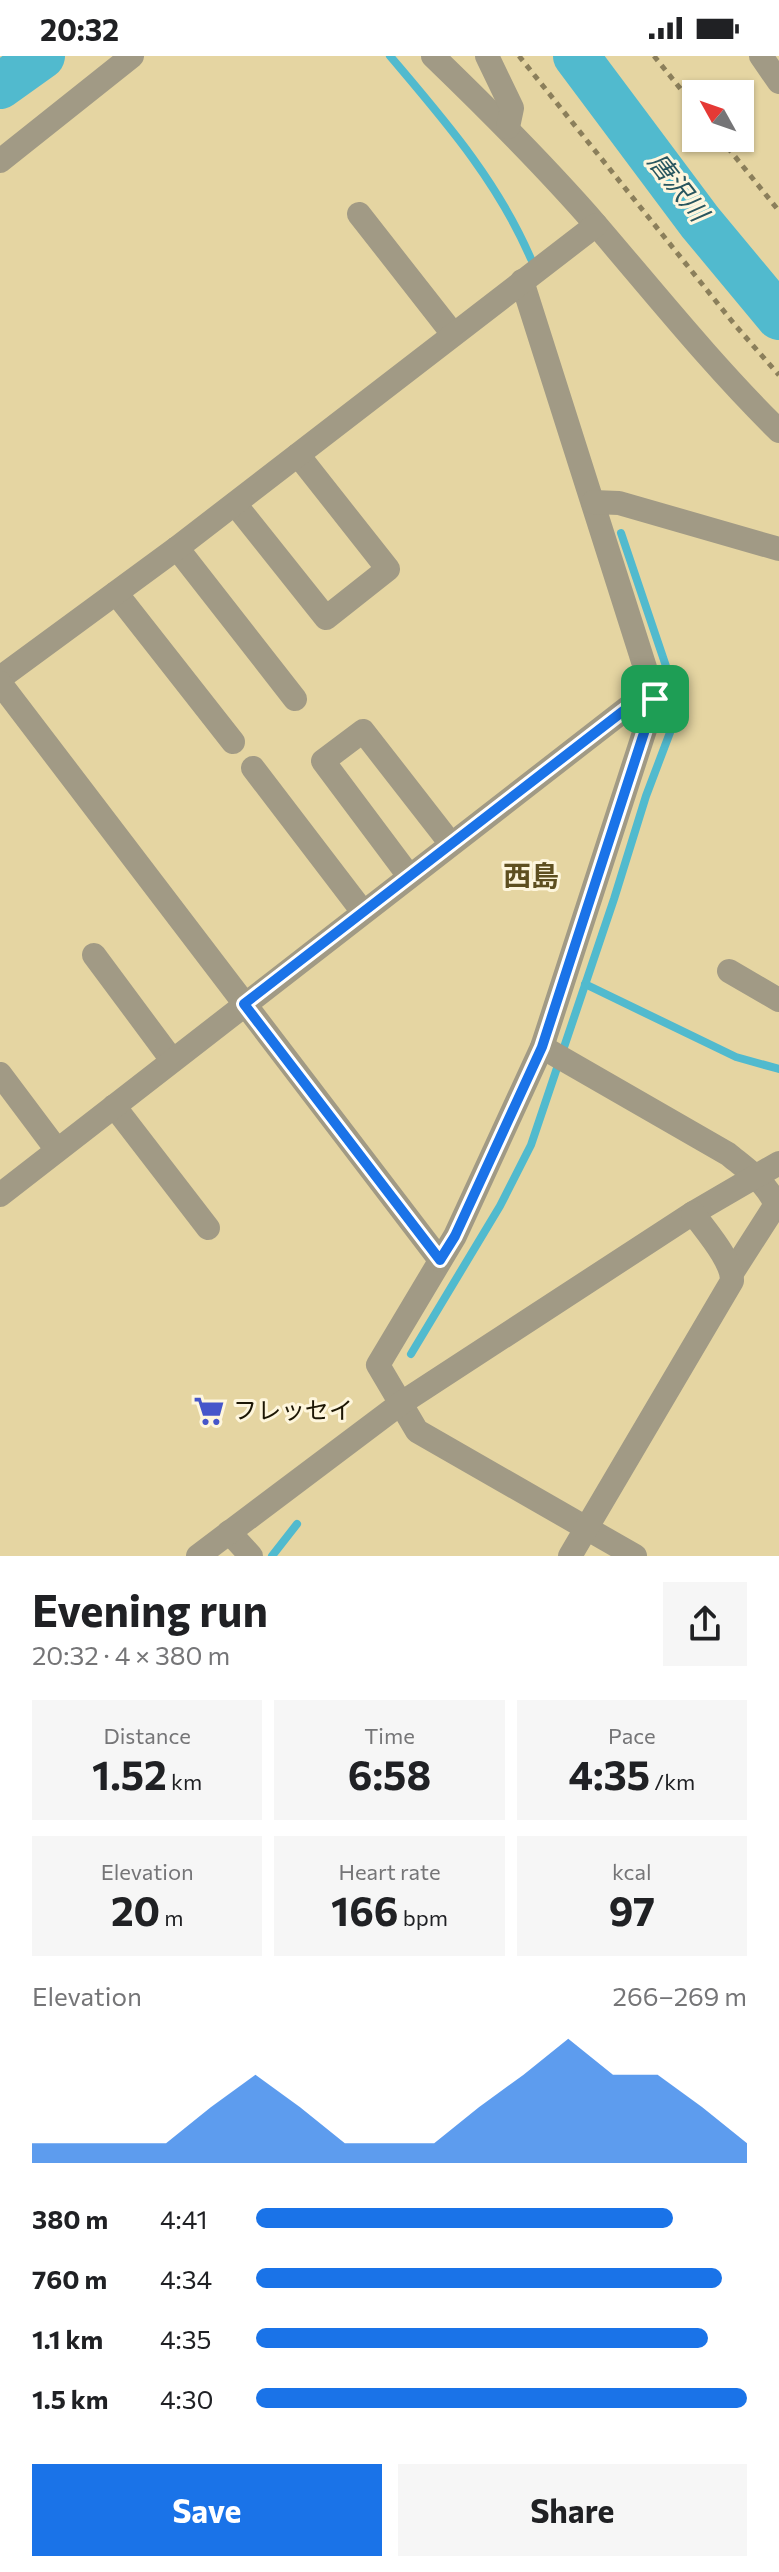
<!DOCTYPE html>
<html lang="en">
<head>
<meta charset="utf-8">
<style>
	:root { --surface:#fff; --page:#f6f6f6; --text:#202124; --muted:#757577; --accent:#1a73e8 }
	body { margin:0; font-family:Commissioner,"Noto Sans JP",sans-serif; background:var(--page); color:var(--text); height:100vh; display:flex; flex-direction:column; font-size:30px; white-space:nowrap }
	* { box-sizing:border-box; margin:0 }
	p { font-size:26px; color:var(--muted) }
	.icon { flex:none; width:44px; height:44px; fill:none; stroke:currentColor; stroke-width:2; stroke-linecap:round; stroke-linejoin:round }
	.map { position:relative; height:1500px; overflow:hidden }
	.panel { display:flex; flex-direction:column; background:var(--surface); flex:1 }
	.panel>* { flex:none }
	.needle { width:52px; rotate:310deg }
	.tools { position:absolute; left:682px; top:24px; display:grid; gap:16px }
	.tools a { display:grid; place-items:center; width:72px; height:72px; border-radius:0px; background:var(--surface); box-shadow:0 2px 6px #0004; font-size:40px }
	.pin { position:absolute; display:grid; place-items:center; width:68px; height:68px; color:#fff; margin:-34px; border-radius:16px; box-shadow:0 4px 12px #0006 }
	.round { display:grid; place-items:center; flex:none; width:84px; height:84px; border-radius:0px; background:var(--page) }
	.headline { display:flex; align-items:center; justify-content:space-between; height:136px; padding:0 32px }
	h1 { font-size:44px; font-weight:700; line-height:60px }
	.stats { display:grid; grid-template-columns:repeat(3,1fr); gap:12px; height:136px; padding:8px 32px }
	.stats div { display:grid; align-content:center; border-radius:0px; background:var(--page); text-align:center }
	.stats b { font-size:40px; font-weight:700 }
	.stats small { font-size:22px; font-weight:400 }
	.stats p { font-size:22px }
	.chart { height:224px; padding:16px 32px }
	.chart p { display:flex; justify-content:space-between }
	.chart svg { width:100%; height:144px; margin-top:8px; fill:var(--accent); opacity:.7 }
	.primary-button { display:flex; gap:16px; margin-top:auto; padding:16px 32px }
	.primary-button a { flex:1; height:92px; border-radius:0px; background:var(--accent); color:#fff; font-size:32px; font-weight:700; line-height:92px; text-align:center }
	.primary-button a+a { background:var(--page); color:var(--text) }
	ul { padding:0 32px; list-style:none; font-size:26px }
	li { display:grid; grid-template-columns:128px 96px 1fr; align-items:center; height:60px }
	li i { height:20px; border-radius:10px; background:var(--accent) }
	.status { display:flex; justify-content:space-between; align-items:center; height:56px; padding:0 40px; background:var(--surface); direction:ltr }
	.status svg { height:22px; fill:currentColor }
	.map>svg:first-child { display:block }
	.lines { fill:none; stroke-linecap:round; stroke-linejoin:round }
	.stream { stroke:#51bace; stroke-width:8 }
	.river { stroke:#51bace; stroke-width:46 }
	.path { stroke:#8b7f5b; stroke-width:5; stroke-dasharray:6 6; stroke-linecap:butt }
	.minor { stroke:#a19a85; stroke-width:24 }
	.route-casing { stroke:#fff; stroke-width:16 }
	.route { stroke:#1a73e8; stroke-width:10 }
	.labels { text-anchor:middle; stroke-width:6; stroke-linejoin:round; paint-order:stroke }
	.poi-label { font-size:24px; fill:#1c1604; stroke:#fef6dd; text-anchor:start }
	.water-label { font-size:26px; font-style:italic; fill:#28565f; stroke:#fef6dd }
	.quarter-label { font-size:28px; font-weight:bold; fill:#5e4f20; stroke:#fef6dd }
</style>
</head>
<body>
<div class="status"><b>20:32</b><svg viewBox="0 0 49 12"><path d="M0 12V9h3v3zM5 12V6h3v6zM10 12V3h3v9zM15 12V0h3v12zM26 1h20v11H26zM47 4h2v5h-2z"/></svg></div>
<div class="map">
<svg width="779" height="1500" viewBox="0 0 779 1500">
	<rect width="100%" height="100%" fill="#e5d5a2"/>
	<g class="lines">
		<g class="stream">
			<path d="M 390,0 C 445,65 497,124 531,203"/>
			<polyline points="585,928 736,1001 779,1013"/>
			<polyline points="411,1298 500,1150 531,1089 614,843 646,740 677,658 671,625 621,477"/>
			<polyline points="272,1500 297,1468"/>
		</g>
		<g class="river">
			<polyline points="576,0 700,166 779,261"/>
			<polyline points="0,30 42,0"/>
		</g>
		<g class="path">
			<polyline points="519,0 735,269 779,319"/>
			<polyline points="654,0 696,52"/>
			<polyline points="720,82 779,155"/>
		</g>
		<g class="minor">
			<path d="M 433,0 C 490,55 546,111 598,171 C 657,240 714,311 779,375"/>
			<polyline points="487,0 512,52 508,71"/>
			<polyline points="761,0 779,26"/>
			<polyline points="0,105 132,0"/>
			<polyline points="359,158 453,278"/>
			<polyline points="522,225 655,643 542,991 455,1180 378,1309 417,1375 635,1500"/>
			<polyline points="593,446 619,447 779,493"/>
			<polyline points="235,448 326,562 388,513 298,399"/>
			<polyline points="177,492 295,643"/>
			<polyline points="116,537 233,686"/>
			<polyline points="0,622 177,492 596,169"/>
			<polyline points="0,627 440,1204"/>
			<polyline points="253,712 363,856"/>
			<polyline points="409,820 323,705 363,675 451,788"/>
			<polyline points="94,899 172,1004"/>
			<polyline points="729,915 779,944"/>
			<path d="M 542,991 L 728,1098 C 745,1112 765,1125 775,1147 L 773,1153 L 732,1217"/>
			<polyline points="0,1018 57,1094"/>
			<polyline points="114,1050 208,1172"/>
			<polyline points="0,1139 631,649 655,643"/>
			<polyline points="229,1476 251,1500"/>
			<polyline points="198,1500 400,1348 693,1157 779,1107"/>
			<path d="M 570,1500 L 732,1225 C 733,1205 705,1174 693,1157"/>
		</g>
	</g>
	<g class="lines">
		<g class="route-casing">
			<polygon id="route" points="655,643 542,991 455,1180 440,1204 244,948 631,649"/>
		</g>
		<use href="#route" class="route"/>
	</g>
	<defs>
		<g id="supermarket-bare" transform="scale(2.4)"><path d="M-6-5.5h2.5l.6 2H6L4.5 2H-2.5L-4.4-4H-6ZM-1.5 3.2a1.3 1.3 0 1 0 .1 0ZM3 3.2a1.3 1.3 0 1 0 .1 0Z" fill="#4656ca" stroke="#fef6dd" stroke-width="2.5" paint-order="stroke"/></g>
	</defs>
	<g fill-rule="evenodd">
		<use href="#supermarket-bare" x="209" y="1355"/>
	</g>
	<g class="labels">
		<g class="poi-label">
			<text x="233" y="1363">フレッセイ</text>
		</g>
		<g class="water-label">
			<text transform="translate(678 131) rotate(52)" y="9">唐沢川</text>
		</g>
		<g class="quarter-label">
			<text x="531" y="830">西島</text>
		</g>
	</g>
</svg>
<div class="tools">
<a><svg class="needle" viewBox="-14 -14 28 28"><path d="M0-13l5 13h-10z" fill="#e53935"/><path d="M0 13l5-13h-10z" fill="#757577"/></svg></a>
</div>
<div class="pin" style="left:655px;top:643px;background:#1e9e55"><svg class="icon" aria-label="arrive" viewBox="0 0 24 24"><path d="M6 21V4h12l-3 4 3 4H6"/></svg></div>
</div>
<section class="panel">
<div class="headline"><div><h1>Evening run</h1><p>20:32 · 4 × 380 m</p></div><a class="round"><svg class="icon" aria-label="share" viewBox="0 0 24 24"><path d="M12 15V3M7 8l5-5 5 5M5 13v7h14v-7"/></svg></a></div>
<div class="stats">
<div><p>Distance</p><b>1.52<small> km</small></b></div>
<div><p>Time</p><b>6:58</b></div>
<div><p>Pace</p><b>4:35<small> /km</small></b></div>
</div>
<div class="stats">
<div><p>Elevation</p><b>20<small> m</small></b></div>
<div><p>Heart rate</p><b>166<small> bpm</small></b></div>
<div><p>kcal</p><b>97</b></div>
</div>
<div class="chart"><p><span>Elevation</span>266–269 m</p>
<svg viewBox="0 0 160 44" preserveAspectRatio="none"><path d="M0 44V38L10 38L20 38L30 38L40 27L50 17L60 27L70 38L80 38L90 38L100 27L110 17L120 6L130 17L140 17L150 27L160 38V44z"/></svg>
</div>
<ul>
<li><b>380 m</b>4:41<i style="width:85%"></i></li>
<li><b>760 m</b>4:34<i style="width:95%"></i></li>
<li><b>1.1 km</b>4:35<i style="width:92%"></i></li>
<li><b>1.5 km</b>4:30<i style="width:100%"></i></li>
</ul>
<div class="primary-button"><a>Save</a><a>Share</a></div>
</section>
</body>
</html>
